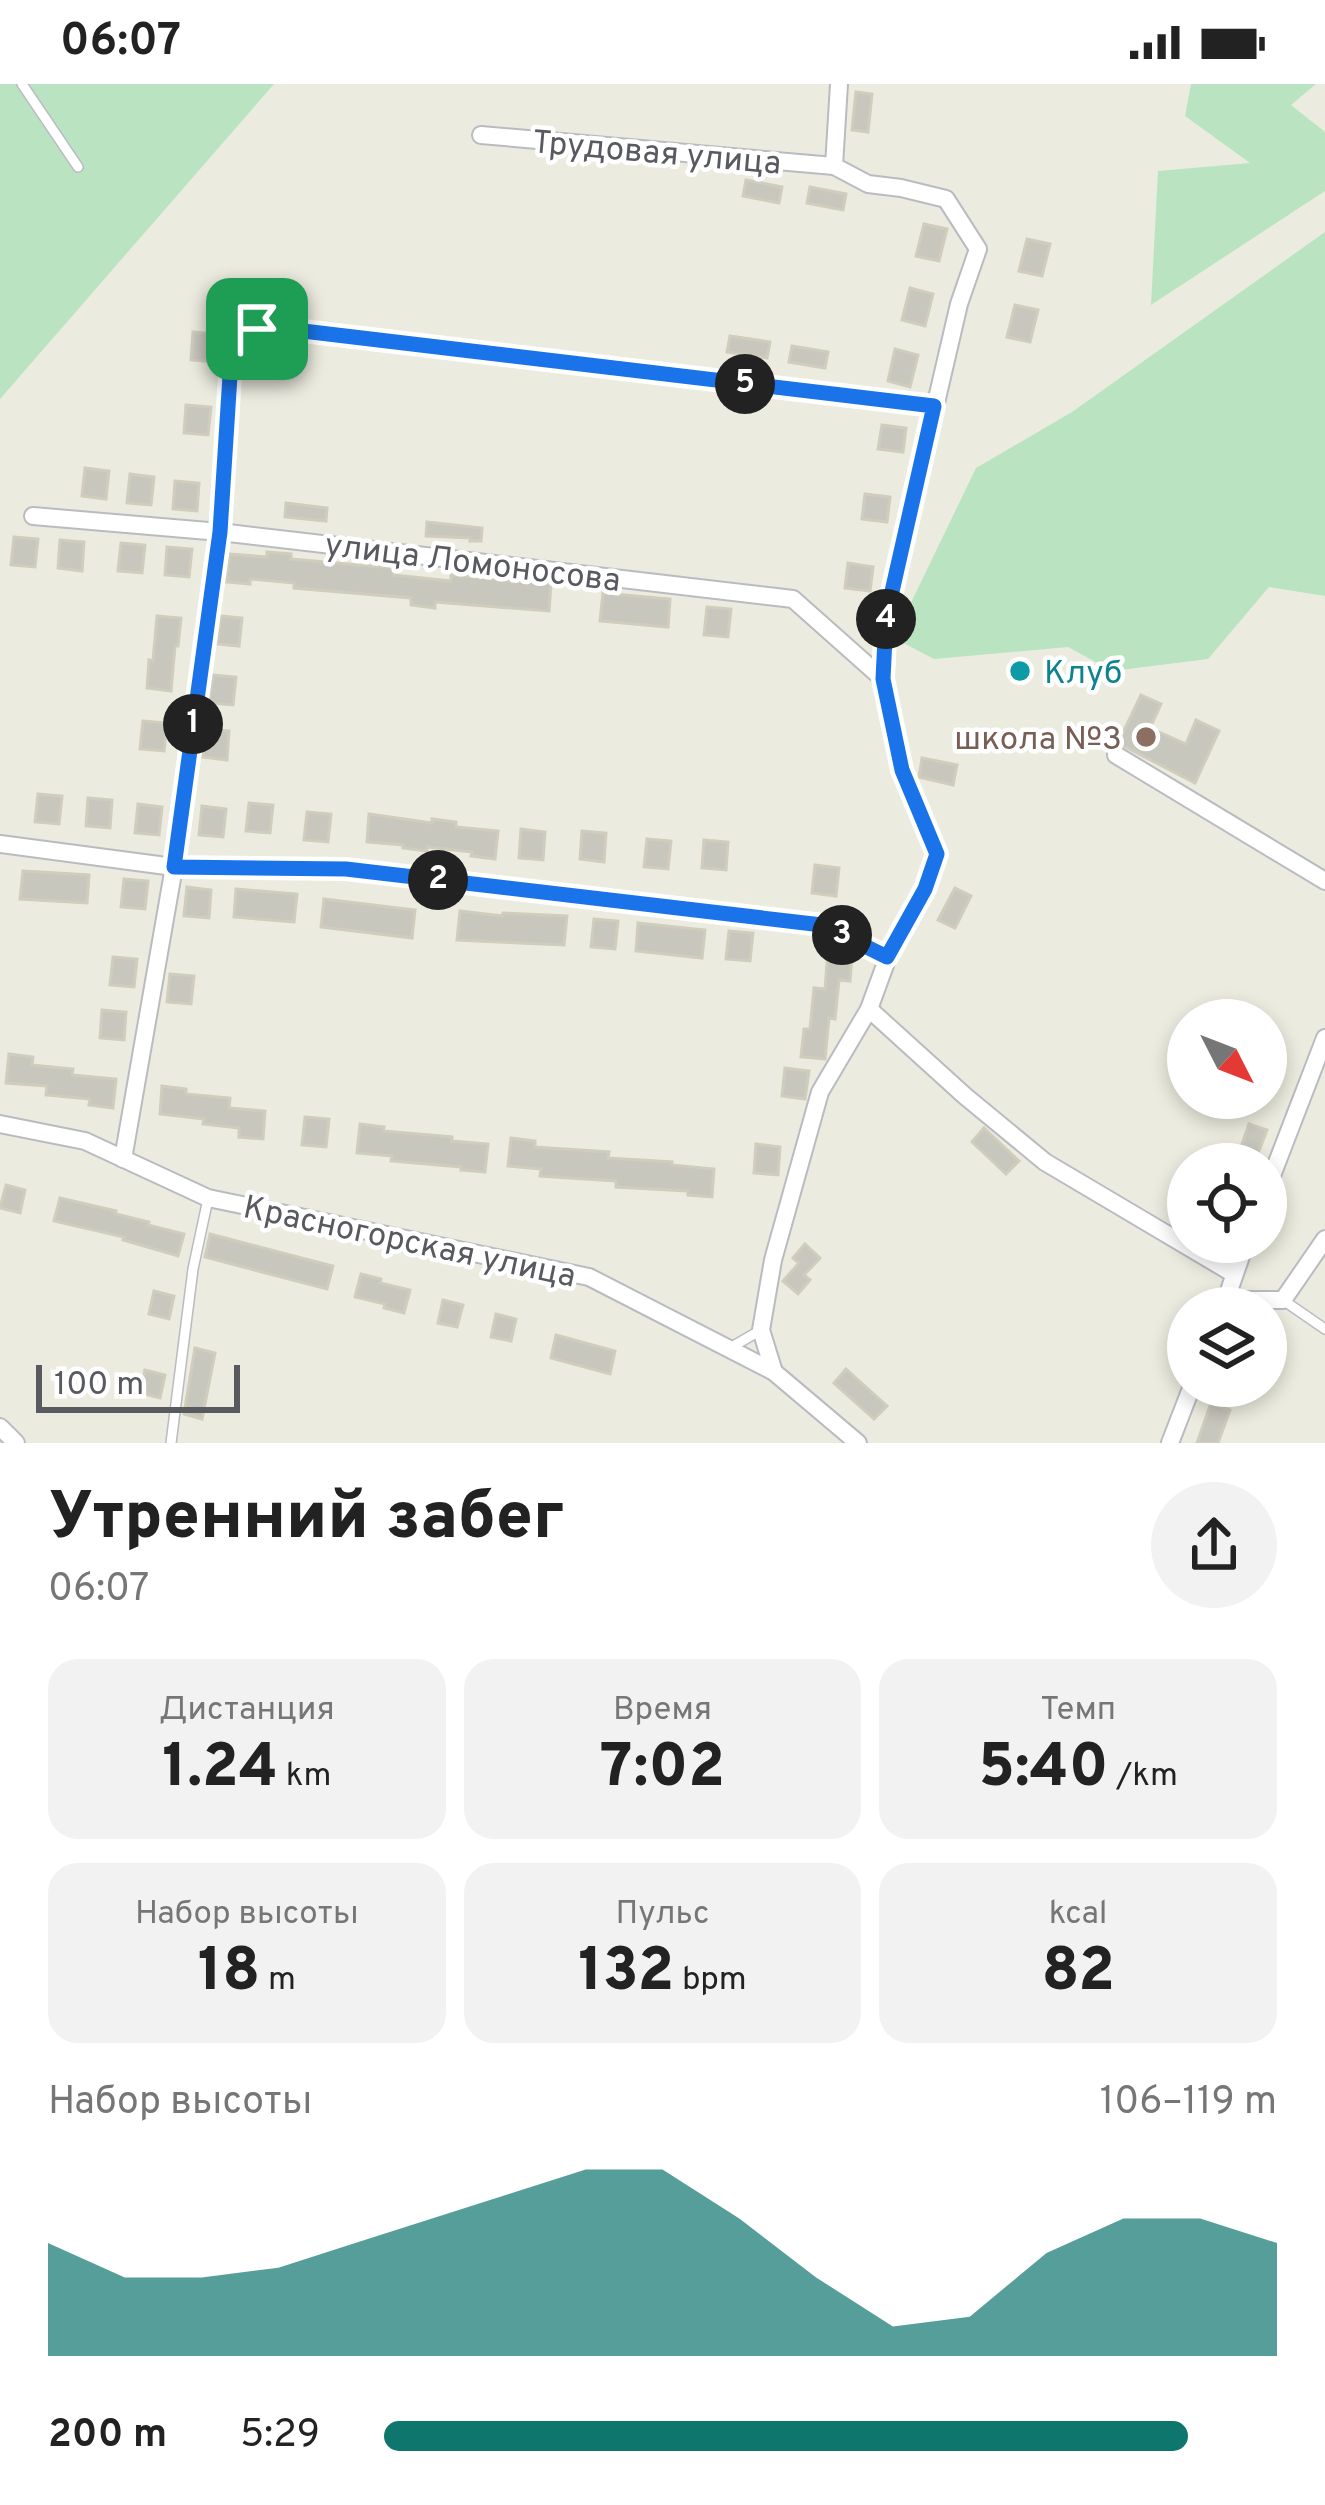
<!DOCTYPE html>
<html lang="ru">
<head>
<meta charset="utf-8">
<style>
	:root { --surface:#fff; --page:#f2f2f2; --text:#222; --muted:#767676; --accent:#0f766e }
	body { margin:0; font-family:Overpass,sans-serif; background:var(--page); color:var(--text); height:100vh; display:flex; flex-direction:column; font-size:45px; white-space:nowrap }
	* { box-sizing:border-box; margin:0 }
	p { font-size:39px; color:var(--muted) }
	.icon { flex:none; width:66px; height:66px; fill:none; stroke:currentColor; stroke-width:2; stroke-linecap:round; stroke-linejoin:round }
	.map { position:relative; height:1359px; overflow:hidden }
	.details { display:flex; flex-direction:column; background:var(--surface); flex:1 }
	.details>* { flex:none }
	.needle { width:78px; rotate:132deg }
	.buttons { position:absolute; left:1167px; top:915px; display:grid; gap:24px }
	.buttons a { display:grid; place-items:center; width:120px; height:120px; border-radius:50%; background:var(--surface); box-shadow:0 6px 18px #0003; font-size:60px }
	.scale { position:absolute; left:36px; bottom:30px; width:204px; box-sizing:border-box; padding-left:12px; border:6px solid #585a60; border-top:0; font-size:33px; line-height:42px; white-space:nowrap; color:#585a60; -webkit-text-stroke:9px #fff; paint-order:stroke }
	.pin { position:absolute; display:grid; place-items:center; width:102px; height:102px; color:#fff; margin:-51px; border-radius:24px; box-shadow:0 6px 18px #0006 }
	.km { position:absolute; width:60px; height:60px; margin:-30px; border-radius:50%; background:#222; color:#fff; font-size:33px; line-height:60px; text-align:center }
	.round { display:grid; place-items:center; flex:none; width:126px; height:126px; border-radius:63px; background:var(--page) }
	.head { display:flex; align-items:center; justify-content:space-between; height:204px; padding:0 48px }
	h1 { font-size:66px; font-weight:800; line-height:90px }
	.metrics { display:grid; grid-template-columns:repeat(3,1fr); gap:18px; height:204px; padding:12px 48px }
	.metrics div { display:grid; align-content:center; border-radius:30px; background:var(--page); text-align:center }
	.metrics b { font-size:60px; font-weight:800 }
	.metrics small { font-size:33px; font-weight:400 }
	.metrics p { font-size:33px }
	.chart { height:336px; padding:24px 48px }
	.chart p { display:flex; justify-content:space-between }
	.chart svg { width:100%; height:216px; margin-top:12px; fill:var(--accent); opacity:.7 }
	ul { padding:0 48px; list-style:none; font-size:39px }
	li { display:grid; grid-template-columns:192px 144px 1fr; align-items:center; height:90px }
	li i { height:30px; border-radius:15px; background:var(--accent) }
	.status { display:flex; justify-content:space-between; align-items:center; height:84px; padding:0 60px; background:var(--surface); direction:ltr }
	.status svg { height:33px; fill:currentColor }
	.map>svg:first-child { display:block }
	.green { fill:#bae4c1 }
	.building { fill:#c8c7be; stroke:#d0cdbd; stroke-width:3 }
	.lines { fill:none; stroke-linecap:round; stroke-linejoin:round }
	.lane-casing { stroke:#babbc1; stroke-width:12 }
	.street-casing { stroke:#babbc1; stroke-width:20 }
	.lane { stroke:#fff; stroke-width:9 }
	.street { stroke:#fff; stroke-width:16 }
	.route-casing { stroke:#fff; stroke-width:24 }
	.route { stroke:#1a73e8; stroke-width:15 }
	.culture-dot { fill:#0f9aa8; stroke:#fff; stroke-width:4.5 }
	.education-dot { fill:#8d6e63; stroke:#fff; stroke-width:4.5 }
	.labels { text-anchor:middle; stroke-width:9; stroke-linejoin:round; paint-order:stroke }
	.street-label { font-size:33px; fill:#585a60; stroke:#fff }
	.culture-label { font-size:33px; fill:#0d838f; stroke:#fff; text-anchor:start }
	.education-label { font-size:33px; fill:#785e54; stroke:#fff; text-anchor:end }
</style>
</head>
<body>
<div class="status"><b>06:07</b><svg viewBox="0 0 49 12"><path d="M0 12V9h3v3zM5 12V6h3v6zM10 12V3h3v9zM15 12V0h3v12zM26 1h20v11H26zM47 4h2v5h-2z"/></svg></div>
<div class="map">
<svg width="1325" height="1359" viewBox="0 0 1325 1359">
	<rect width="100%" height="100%" fill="#ecebdf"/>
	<g class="green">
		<polygon points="0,0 274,0 0,315"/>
		<polygon points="1191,0 1316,0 1291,21 1325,48 1325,107 1151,221 1158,87 1250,79 1185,32"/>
		<polygon points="1325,148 1325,512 1269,503 1208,575 1112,587 1068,563 934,575 894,554 976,384 1072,328"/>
	</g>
	<g class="building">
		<polygon points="856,8 872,10 868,48 852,46"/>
		<polygon points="746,96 782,103 779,119 743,112"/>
		<polygon points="810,103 846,110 843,126 807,119"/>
		<polygon points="924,140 947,145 939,177 916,172"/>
		<polygon points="1027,155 1050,160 1042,192 1019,187"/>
		<polygon points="910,204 933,210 925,242 902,236"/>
		<polygon points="1015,221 1038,226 1030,258 1007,253"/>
		<polygon points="193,248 217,250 215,278 191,276"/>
		<polygon points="730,252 770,258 767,274 727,268"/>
		<polygon points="792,262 828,268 825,284 789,278"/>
		<polygon points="895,265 918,271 910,303 888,297"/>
		<polygon points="186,321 211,323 208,351 184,349"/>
		<polygon points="882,341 906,344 903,368 878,365"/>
		<polygon points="85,384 109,387 106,415 82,412"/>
		<polygon points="130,390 154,393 151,421 127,419"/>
		<polygon points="175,397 199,399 197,427 173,425"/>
		<polygon points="865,410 890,413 887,438 862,435"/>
		<polygon points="286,419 327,424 326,437 285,433"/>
		<polygon points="427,438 482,444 481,457 470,457 471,454 426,452"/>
		<polygon points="14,453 38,455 35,483 11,481"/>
		<polygon points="60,456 84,458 82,487 58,484"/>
		<polygon points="121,459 145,461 142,489 118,487"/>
		<polygon points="167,463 192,465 189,493 165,491"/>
		<polygon points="267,468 291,470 291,475 395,484 394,491 451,497 451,491 551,500 549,527 435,518 435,524 411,521 411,514 294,504 294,499 250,495 250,500 226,498 230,470 267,473"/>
		<polygon points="848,479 873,483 870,507 845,504"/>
		<polygon points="603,509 670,515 668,543 600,537"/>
		<polygon points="707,523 731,525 728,553 704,551"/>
		<polygon points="157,532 181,534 178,562 175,562 171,607 147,604 149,576 153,577"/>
		<polygon points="221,532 242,534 239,562 217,560"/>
		<polygon points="213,591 236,593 233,621 209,619"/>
		<polygon points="1141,611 1161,620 1150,644 1186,660 1196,636 1219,647 1195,699 1118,659"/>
		<polygon points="143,637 167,639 164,667 140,665"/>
		<polygon points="206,645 229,647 227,676 203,673"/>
		<polygon points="922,674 957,681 953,701 919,693"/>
		<polygon points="38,710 62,712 59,740 35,738"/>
		<polygon points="88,714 112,716 110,744 86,742"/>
		<polygon points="249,719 273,721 270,749 246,747"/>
		<polygon points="138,720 162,723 159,751 135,749"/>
		<polygon points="202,722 226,725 223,753 199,751"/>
		<polygon points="307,728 331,730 328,758 304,756"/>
		<polygon points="369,730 432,739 432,735 456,738 456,743 498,747 495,775 471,772 472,768 427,763 427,767 403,764 403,761 367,758"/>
		<polygon points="521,745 545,748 543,776 519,774"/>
		<polygon points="582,747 606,749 604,778 580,775"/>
		<polygon points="647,755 671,757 668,785 644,783"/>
		<polygon points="704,756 728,758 726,786 702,784"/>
		<polygon points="815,781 839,784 836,812 812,809"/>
		<polygon points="23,787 89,791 87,819 20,815"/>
		<polygon points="124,795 148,797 145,825 121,823"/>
		<polygon points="187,803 211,806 209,834 184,832"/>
		<polygon points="955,804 971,812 955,844 938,836"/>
		<polygon points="236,805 297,810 294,838 234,833"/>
		<polygon points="324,815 415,826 412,854 321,843"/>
		<polygon points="460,827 503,832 503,829 567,832 564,861 457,856"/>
		<polygon points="594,835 618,837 615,865 591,863"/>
		<polygon points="638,839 705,846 702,874 636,867"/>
		<polygon points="729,847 753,849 750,877 726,875"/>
		<polygon points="828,867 852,870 850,897 839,896 835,935 829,934 825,975 801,973 804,945 810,945 814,904 825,905"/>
		<polygon points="113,873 137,875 134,903 110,901"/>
		<polygon points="170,890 194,892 191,920 167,918"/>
		<polygon points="102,926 126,928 124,956 100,954"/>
		<polygon points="9,970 33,973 32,981 73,985 72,991 116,995 113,1024 89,1021 90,1015 46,1011 47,1002 6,999"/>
		<polygon points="785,984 809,987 805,1015 782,1012"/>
		<polygon points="162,1002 186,1005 186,1010 230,1014 229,1024 265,1027 263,1055 239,1053 239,1044 203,1040 204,1035 160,1030"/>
		<polygon points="305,1033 329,1035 326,1063 302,1061"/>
		<polygon points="360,1040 384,1043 383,1047 452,1053 452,1057 488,1060 485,1088 461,1086 461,1083 391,1077 392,1072 357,1069"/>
		<polygon points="1249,1040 1267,1046 1254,1080 1235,1080"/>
		<polygon points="984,1044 1019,1077 1006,1090 972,1058"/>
		<polygon points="511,1054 535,1057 535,1063 609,1068 608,1074 672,1078 672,1081 714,1085 712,1113 688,1111 688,1107 616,1103 616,1097 540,1092 541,1085 508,1082"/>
		<polygon points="756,1060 780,1063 778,1091 754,1089"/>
		<polygon points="6,1101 25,1106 20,1129 0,1124"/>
		<polygon points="60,1114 116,1127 116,1130 149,1138 148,1141 184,1150 178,1172 123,1156 124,1153 54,1137"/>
		<polygon points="210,1150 333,1182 327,1205 205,1173"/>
		<polygon points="805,1160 820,1174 804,1191 810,1196 798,1210 783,1197 799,1179 793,1174"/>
		<polygon points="361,1190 381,1195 380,1199 410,1206 404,1229 384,1224 385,1220 355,1213"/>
		<polygon points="154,1207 174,1212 169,1235 149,1230"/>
		<polygon points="443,1216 463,1221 457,1243 438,1239"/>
		<polygon points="496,1230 516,1235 511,1257 491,1253"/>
		<polygon points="556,1251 615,1267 610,1290 551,1274"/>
		<polygon points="195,1264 215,1269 202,1335 184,1330"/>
		<polygon points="846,1285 887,1322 874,1335 834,1299"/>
		<polygon points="145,1286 165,1291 160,1314 140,1309"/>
		<polygon points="1211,1319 1230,1326 1218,1359 1197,1359"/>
	</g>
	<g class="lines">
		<g class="lane-casing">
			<g id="lane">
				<polyline points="22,0 78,83"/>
				<polyline points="1283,1216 1325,1245"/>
				<polyline points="730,1264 761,1246"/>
				<polyline points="171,1359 193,1185 208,1115"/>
			</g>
		</g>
		<g class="street-casing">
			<g id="street">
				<polyline points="481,51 834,82"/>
				<polyline points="33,432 220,448 793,515 883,595"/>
				<polyline points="1116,671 1325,797"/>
				<polyline points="0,760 174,783 346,785 822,841 888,873"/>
				<polyline points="869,925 965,1012 1045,1078 1234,1190"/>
				<polyline points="0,1040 85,1057 208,1114 589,1193 774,1288 858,1359"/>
				<path d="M 123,1075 L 174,783 L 220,448 L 231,276 C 244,237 268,245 303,247 L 934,322"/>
				<polyline points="1266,1107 1325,954"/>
				<polyline points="1226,1216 1283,1216 1325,1155"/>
				<polyline points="1223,1224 1246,1158"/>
				<polyline points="774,1288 761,1246 773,1176 820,1008 869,925 888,873 925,805 937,770 902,686 883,595 886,534 959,220 978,165 946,115 901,104 868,100 834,82 839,0"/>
				<polyline points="0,1343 16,1359"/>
				<polyline points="1170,1359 1192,1302"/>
			</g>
		</g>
		<use href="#lane" class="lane"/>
		<use href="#street" class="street"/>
	</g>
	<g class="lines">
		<g class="route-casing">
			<polygon id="route" points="257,245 303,247 934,322 886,534 883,595 902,686 937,770 925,805 887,873 822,841 346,785 174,783 220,448 231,276 237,257"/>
		</g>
		<use href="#route" class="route"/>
	</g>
	<circle class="culture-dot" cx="1020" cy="587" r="12"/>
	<circle class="education-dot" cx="1146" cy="653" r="12"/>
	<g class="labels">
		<g class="street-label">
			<text transform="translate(657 67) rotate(5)" y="12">Трудовая улица</text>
			<text transform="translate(473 477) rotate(7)" y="12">улица Ломоносова</text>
			<text transform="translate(410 1156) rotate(12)" y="12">Красногорская улица</text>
		</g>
		<g class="culture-label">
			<text x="1044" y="599">Клуб</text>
		</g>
		<g class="education-label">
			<text x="1122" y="665">школа №3</text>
		</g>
	</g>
</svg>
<div class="buttons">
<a><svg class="needle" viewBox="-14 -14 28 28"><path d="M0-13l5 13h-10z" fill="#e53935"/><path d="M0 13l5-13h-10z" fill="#767676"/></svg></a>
<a><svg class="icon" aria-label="locate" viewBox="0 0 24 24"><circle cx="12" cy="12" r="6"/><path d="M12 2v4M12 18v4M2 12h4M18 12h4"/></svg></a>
<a><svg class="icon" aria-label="layers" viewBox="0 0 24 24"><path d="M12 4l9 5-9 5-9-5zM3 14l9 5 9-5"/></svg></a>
</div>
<div class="scale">100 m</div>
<div class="pin" style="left:257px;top:245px;background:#1e9e55"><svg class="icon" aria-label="arrive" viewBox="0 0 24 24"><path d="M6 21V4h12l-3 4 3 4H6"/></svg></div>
<b class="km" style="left:193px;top:640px">1</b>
<b class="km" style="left:438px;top:796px">2</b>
<b class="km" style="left:842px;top:851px">3</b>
<b class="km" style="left:886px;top:535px">4</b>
<b class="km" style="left:745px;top:300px">5</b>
</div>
<section class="details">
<div class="head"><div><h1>Утренний забег</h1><p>06:07</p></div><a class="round"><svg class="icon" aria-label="share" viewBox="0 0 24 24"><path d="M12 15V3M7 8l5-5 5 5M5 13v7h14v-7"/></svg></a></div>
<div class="metrics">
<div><p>Дистанция</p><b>1.24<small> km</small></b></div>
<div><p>Время</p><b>7:02</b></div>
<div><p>Темп</p><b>5:40<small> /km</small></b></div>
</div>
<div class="metrics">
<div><p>Набор высоты</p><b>18<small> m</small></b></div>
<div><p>Пульс</p><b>132<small> bpm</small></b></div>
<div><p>kcal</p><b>82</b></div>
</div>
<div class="chart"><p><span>Набор высоты</span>106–119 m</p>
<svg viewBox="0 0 160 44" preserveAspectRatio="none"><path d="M0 44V21L10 28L20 28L30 26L40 21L50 16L60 11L70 6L80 6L90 16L100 28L110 38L120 36L130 23L140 16L150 16L160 21V44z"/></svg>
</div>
<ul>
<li><b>200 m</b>5:29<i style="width:90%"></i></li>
</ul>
</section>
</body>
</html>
